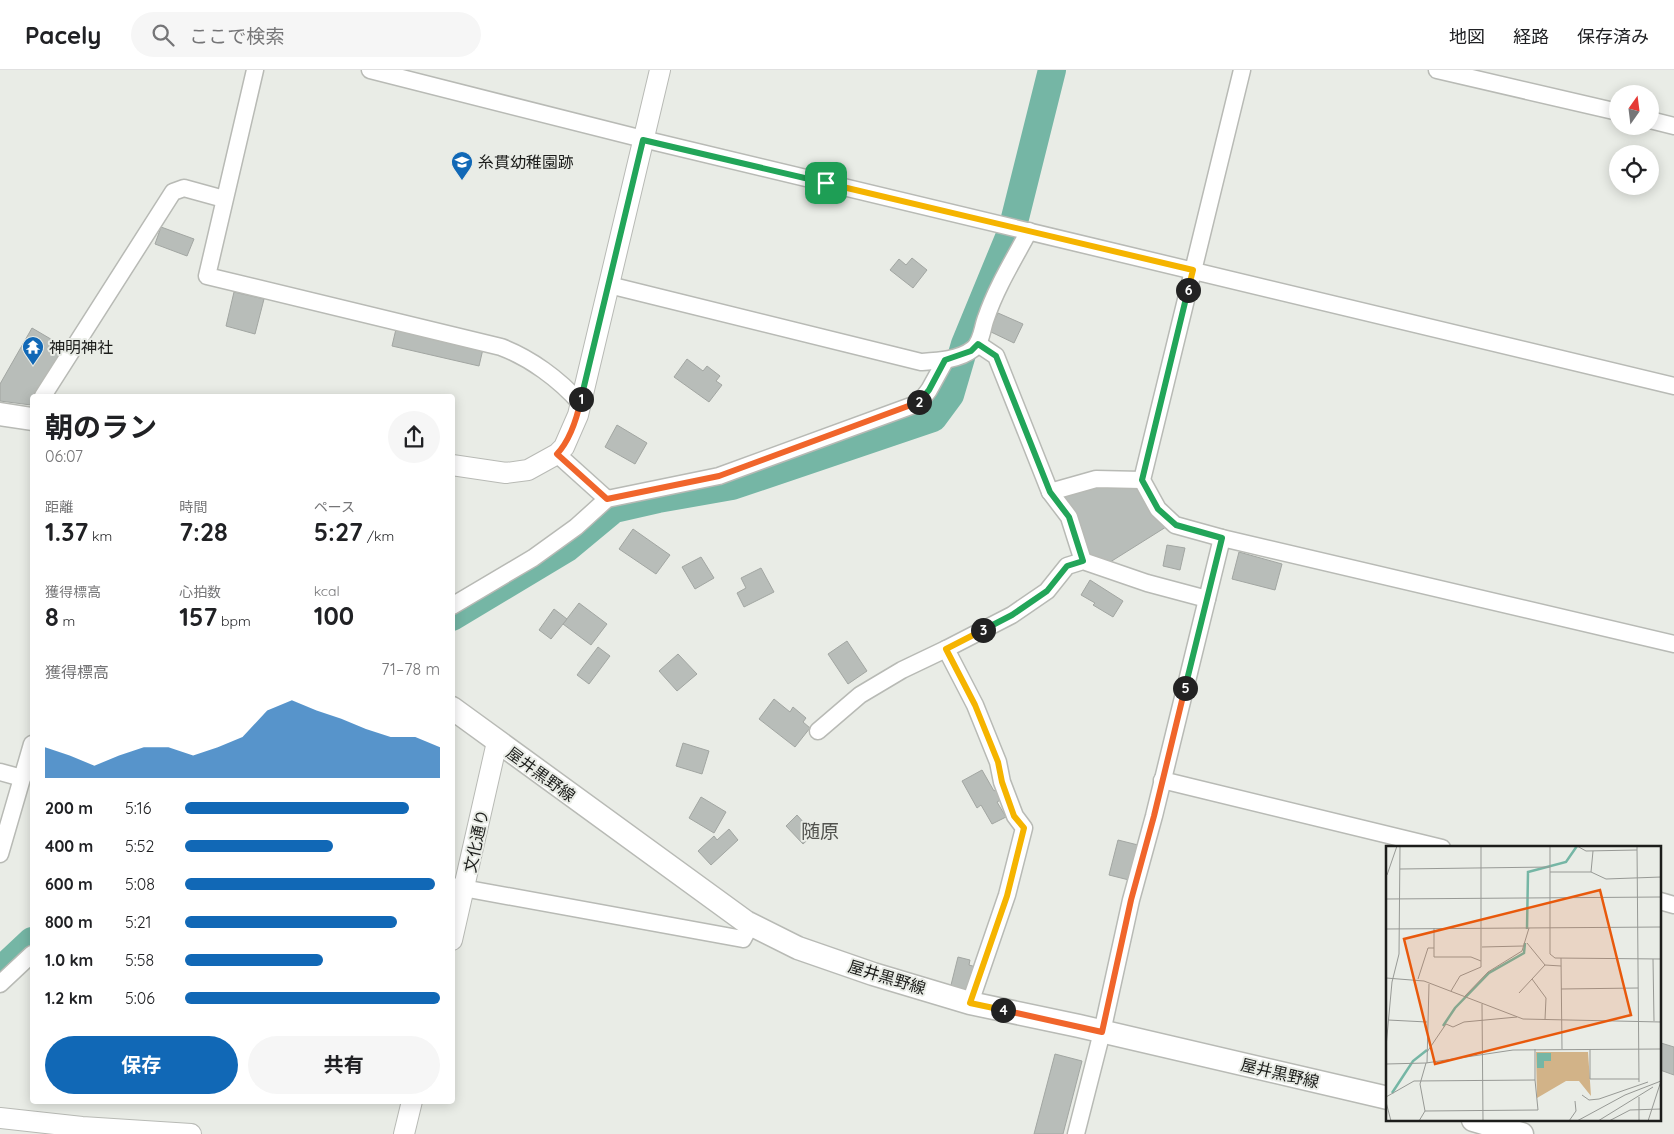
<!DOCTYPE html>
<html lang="ja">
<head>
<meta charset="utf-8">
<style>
	:root { --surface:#fff; --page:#f6f6f6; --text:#202124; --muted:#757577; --line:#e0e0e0; --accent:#1168b6 }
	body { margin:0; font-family:Quicksand,"Noto Sans JP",sans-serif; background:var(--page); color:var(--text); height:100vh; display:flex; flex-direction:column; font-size:19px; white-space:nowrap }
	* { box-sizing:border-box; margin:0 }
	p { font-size:16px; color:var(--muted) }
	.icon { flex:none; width:28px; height:28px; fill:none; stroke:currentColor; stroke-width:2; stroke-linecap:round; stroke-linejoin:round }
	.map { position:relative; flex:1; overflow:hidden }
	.details { position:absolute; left:30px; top:324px; width:425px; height:710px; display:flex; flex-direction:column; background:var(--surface); border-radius:5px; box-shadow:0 2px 12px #0003 }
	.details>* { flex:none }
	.needle { width:32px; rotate:14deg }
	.tools { position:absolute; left:1609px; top:15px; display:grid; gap:10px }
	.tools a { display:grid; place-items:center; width:50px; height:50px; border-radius:50%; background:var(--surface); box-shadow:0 2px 12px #0003; font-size:25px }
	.pin { position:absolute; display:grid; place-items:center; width:42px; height:42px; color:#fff; margin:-21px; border-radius:10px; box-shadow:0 2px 8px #0006 }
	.km { position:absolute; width:25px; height:25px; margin:-12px; border-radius:50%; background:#222; color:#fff; font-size:14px; line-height:25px; text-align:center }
	.round { display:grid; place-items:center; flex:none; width:52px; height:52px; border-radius:26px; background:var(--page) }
	.overview { display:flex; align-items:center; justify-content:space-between; height:85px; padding:0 15px }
	h1 { font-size:28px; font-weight:700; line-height:38px }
	.figures { display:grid; grid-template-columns:repeat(3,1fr); gap:8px; height:85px; padding:5px 15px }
	.figures div { display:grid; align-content:center }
	.figures b { font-size:25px; font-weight:700 }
	.figures small { font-size:14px; font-weight:400 }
	.figures p { font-size:14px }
	.chart { height:140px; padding:10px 15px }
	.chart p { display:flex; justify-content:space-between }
	.chart svg { width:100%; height:90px; margin-top:5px; fill:var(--accent); opacity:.7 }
	.cta { display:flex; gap:10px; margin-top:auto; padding:10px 15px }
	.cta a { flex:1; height:58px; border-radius:30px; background:var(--accent); color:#fff; font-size:20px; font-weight:700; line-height:58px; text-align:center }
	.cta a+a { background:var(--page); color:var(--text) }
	ul { padding:0 15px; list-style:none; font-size:16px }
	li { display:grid; grid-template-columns:80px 60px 1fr; align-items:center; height:38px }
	li i { height:12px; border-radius:6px; background:var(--accent) }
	header { display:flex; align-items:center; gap:30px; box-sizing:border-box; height:70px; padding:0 25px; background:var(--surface); border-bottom:1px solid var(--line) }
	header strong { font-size:24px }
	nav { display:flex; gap:28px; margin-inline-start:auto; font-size:18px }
	.search { width:350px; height:45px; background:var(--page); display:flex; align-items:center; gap:12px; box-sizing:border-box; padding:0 18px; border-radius:28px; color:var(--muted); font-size:19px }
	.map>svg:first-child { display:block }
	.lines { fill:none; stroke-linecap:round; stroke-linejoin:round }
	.river { stroke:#75b6a5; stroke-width:28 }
	.building { fill:#b8bdb9; stroke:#a2a6a2 }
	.minor-casing { stroke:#b8bab5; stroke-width:19 }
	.tertiary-casing { stroke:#b8bab5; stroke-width:22 }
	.secondary-casing { stroke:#b8bab5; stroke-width:25 }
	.minor { stroke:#fff; stroke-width:16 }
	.tertiary { stroke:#fff; stroke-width:20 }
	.secondary { stroke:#fff; stroke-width:22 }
	.split-1-casing { stroke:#fff; stroke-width:10 }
	.split-2-casing { stroke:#fff; stroke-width:10 }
	.split-3-casing { stroke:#fff; stroke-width:10 }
	.split-4-casing { stroke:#fff; stroke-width:10 }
	.split-5-casing { stroke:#fff; stroke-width:10 }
	.split-6-casing { stroke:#fff; stroke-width:10 }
	.split-7-casing { stroke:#fff; stroke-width:10 }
	.split-1 { stroke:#22a559; stroke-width:6 }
	.split-2 { stroke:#f0652b; stroke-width:6 }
	.split-3 { stroke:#22a559; stroke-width:6 }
	.split-4 { stroke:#f5b400; stroke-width:6 }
	.split-5 { stroke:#f0652b; stroke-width:6 }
	.split-6 { stroke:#22a559; stroke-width:6 }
	.split-7 { stroke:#f5b400; stroke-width:6 }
	.labels { text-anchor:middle; stroke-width:4; stroke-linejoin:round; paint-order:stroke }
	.poi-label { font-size:16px; fill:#1c1d1b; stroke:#e9ece6; text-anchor:start }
	.street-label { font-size:16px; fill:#1c1d1b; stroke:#e9ece6 }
	.quarter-label { font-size:19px; fill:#52534f; stroke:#e9ece6 }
	.inset-river { fill:none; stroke:#75b6a5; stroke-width:2.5 }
	.inset-road { fill:none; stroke:#979995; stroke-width:1 }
	.view { fill:#e8590c; fill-opacity:0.15; stroke:#e8590c; stroke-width:2.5 }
	.inset-edge { fill:none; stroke:#1c1d1b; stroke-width:2.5 }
</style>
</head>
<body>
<header>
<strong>Pacely</strong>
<div class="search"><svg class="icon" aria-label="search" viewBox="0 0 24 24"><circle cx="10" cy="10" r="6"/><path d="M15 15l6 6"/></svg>ここで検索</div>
<nav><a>地図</a><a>経路</a><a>保存済み</a></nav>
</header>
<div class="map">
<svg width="1674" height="1064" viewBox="0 0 1674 1064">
	<rect width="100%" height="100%" fill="#e9ece6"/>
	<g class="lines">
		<g class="river">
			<polyline points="452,547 567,478 614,439 658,429 732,416 933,348 950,325 965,274 1012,160 1052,0"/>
			<polyline points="0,901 32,871"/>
		</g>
	</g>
	<g class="building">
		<polygon points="161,157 194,169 187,186 155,174"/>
		<polygon points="912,188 927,200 913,218 890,200 899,189 906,195"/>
		<polygon points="234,222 264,229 255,264 226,256"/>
		<polygon points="998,243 1023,254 1014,273 989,261"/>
		<polygon points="32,258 66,278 36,326 32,326 31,335 0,331 0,314"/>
		<polygon points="396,259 483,279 479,296 392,276"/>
		<polygon points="687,289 703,301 707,296 720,306 716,311 722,315 709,332 674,307"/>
		<polygon points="617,355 647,373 635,394 605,377"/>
		<polygon points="1111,414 1136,414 1166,457 1107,494 1088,486 1063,424"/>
		<polygon points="633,459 670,485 656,504 619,479"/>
		<polygon points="1167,475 1185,478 1180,500 1163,496"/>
		<polygon points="1239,482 1282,494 1275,520 1232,509"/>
		<polygon points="701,487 714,508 695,519 682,497"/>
		<polygon points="761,498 774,522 744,537 737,523 746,518 741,508"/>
		<polygon points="1090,510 1123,531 1113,547 1093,535 1095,533 1081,525"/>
		<polygon points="579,533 607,554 591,575 563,554"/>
		<polygon points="554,539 567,549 551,569 539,560"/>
		<polygon points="847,571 867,601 848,614 828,584"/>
		<polygon points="598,577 610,586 589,614 577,605"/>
		<polygon points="678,584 697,604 677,621 659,601"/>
		<polygon points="774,629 790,642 793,637 806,648 803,652 810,658 795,677 759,649"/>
		<polygon points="683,673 709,681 702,704 676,696"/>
		<polygon points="982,700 994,721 1000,717 1006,727 997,732 1006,747 992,754 981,735 977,738 962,711"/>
		<polygon points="701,727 726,742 714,763 689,748"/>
		<polygon points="797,745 814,764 803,774 786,756"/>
		<polygon points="729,759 738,770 711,795 698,781 714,766 717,770"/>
		<polygon points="1118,770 1138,775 1129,810 1109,805"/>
		<polygon points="958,887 970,890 969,895 976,897 969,924 950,919"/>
		<polygon points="1661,973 1674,977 1674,1005 1660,1000"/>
		<polygon points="1055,984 1082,991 1063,1064 1034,1064"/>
	</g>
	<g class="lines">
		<g class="minor-casing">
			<g id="minor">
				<path d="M 255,0 L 207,206 L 501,277 C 530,288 559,309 580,333"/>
				<polyline points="370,0 643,69 1674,316"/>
				<polyline points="1242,0 1142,410 1158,439 1175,455 1222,468 1674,574"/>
				<polyline points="1437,0 1618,42"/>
				<polyline points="1650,50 1674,56"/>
				<path d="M 609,215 L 921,292 C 938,291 959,290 973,279 C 982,272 982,258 986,248 C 996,218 1014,189 1029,161"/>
				<polyline points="978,274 996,286 1050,422 1069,447 1083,491"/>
				<polyline points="43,326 173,122 184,118 224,129"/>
				<polyline points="557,384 607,429"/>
				<polyline points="1050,422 1096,409 1142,410"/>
				<polyline points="452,536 533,488 576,457 607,429 719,406 919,333 929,320 945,291"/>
				<polyline points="818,661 860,625 902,600 946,579"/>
				<polyline points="0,702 22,708"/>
				<polyline points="1162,710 1442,778"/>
				<polyline points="0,784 32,674"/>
				<polyline points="452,816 743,869 751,854"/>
				<polyline points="1660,831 1674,835"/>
				<polyline points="0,914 32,884"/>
				<polyline points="970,933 1007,825 1024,758 1015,746 1002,712 998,692 975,635 946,579 1012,545 1047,521 1067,496 1083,491 1147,513 1207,529"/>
				<polyline points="1076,1064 1102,962 1131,830 1154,746 1222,468"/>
			</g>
		</g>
		<g class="tertiary-casing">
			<g id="tertiary">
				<polyline points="452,395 506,403 528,400 557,384 564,377 578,345 660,0"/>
				<polyline points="452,870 497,672"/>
				<polyline points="0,1048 82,1057 191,1064"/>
				<polyline points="404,1064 412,1031"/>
			</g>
		</g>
		<g class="secondary-casing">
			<g id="secondary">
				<polyline points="0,344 32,349"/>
				<polyline points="452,638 746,852 798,878 873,904 970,933 1079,956 1388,1028"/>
				<polyline points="1473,1050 1522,1064"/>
			</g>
		</g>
		<use href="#minor" class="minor"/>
		<use href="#tertiary" class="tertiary"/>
		<use href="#secondary" class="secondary"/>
	</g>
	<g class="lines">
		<g class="split-1-casing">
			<polyline id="split-1" points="581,329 643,70 826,113"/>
		</g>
		<g class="split-2-casing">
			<path id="split-2" d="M 581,329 C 577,348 571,369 557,384 L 607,429 L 719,406 L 919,332"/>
		</g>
		<g class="split-3-casing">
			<polyline id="split-3" points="919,332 929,320 945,290 971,281 978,274 996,286 1050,422 1069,447 1083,491 1067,496 1047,521 1012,545 983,560"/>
		</g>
		<g class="split-4-casing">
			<polyline id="split-4" points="983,560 946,579 975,635 998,692 1002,712 1014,746 1024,758 1007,826 970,933 1003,940"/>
		</g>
		<g class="split-5-casing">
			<polyline id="split-5" points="1003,940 1102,962 1131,830 1154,746 1185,618"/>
		</g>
		<g class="split-6-casing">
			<polyline id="split-6" points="1185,618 1222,468 1176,455 1158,439 1142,410 1188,220"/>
		</g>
		<g class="split-7-casing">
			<polyline id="split-7" points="826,113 1193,200 1188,220"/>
		</g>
		<use href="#split-1" class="split-1"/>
		<use href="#split-2" class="split-2"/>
		<use href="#split-3" class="split-3"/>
		<use href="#split-4" class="split-4"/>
		<use href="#split-5" class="split-5"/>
		<use href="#split-6" class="split-6"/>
		<use href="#split-7" class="split-7"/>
	</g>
	<defs>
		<g id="school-pin" transform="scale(1.125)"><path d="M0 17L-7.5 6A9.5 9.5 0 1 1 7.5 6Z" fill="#1168b6" stroke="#e9ece6"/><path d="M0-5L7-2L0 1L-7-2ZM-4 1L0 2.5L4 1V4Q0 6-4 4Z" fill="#fff"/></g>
		<g id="temple-pin" transform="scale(1.125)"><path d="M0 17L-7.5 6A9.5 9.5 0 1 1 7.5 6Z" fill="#1168b6" stroke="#e9ece6"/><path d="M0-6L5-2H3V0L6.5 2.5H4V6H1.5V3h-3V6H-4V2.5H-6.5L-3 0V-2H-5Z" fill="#fff"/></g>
	</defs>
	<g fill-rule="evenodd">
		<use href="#school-pin" x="462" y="92"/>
		<use href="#temple-pin" x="33" y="277"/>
	</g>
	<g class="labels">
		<g class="poi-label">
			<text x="478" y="98">糸貫幼稚園跡</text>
			<text x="49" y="283">神明神社</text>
		</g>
		<g class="street-label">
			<text transform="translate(541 704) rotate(36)" y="6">屋井黒野線</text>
			<text transform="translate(476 771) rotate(-78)" y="6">文化通り</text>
			<text transform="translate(887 907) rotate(17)" y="6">屋井黒野線</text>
			<text transform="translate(1280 1003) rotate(13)" y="6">屋井黒野線</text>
		</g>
		<g class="quarter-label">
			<text x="820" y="768">随原</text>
		</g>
	</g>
	<g transform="translate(1386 776)">
		<rect width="275" height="275" fill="#e9ece6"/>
		<path d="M 150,206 L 202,206 L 205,250 L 193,235 L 180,235 L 151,252 Z" fill="#d2b388"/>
		<path d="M 151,207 L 165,207 L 165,215 L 158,215 L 158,222 L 151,222 Z" fill="#75b6a5"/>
		<path class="inset-river" d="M 141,83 L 142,26 L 180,16 L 191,0M 57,180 L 69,162 L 103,127 L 138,107 L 139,97M 6,247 L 27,215 L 41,204"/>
		<path class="inset-road" d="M 191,0 L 200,5 L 251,4M 251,0 L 253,236M 14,23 L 164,21M 164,26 L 205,26 L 220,33 L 275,31M 205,26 L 207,5M 1,29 L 11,0M 0,53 L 275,51M 48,82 L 48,111 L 85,111 L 95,115M 0,83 L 275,81M 141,97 L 159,119 L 175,120M 96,101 L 137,100M 164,108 L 169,112 L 275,113M 164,108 L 164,0M 175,112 L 176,203M 267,113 L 268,175M 0,132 L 38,135 L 137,173 L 275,176M 32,133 L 42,102 L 48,102M 175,143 L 252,142M 65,145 L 74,130 L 95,121 L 95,0M 133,147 L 146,133M 79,150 L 102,126 L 136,105 L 143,82M 96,158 L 97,275M 2,174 L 41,176M 159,174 L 160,152 L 146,133 L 159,119M 0,201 L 6,136 L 13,108 L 14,0M 204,203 L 204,233 L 253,233M 41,206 L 60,178 L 67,181 L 78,176 L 131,171M 41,217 L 43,138M 0,218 L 40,217 L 127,204 L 275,203M 196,249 L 203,254 L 213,253 L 262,236M 0,251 L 28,235 L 149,234 L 149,203M 253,251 L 253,275M 0,256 L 5,275M 39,265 L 152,264 L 149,234M 33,275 L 39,265 L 34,238 L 40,217M 183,275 L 190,265 L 189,255M 191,275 L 239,249 L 275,235M 212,275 L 267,241M 223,275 L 244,264 L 275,263M 262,275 L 275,235"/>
		<path class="view" d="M 214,44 L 245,169 L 49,218 L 18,93 Z"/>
		<rect width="275" height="275" class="inset-edge"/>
	</g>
</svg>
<div class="tools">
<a><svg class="needle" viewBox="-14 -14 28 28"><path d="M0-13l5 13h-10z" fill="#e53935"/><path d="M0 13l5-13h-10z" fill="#757577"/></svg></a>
<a><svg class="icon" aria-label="locate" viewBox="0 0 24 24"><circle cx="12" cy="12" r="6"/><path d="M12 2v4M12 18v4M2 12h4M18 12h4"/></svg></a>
</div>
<div class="pin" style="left:826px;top:113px;background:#1e9e55"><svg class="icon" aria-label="arrive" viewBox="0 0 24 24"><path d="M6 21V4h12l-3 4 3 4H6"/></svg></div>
<b class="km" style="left:581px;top:329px">1</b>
<b class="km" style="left:919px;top:332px">2</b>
<b class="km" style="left:983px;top:560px">3</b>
<b class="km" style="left:1003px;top:940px">4</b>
<b class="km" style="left:1185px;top:618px">5</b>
<b class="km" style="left:1188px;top:220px">6</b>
<section class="details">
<div class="overview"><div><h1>朝のラン</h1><p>06:07</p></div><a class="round"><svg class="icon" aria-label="share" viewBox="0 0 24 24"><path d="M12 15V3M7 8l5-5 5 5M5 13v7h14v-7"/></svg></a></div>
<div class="figures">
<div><p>距離</p><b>1.37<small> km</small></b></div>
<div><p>時間</p><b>7:28</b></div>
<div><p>ペース</p><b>5:27<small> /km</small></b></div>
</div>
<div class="figures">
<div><p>獲得標高</p><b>8<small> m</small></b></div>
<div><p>心拍数</p><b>157<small> bpm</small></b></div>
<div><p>kcal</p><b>100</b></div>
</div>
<div class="chart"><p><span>獲得標高</span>71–78 m</p>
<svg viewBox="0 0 160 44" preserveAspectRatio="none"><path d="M0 44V29L10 33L20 38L30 33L40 29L50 29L60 33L70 29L80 24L90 11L100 6L110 11L120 15L130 20L140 24L150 24L160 29V44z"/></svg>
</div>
<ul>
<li><b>200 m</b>5:16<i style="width:88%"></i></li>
<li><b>400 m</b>5:52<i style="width:58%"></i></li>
<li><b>600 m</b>5:08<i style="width:98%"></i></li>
<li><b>800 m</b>5:21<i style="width:83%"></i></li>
<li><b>1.0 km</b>5:58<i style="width:54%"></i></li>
<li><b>1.2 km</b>5:06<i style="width:100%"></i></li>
</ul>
<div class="cta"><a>保存</a><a>共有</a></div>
</section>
</div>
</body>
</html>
